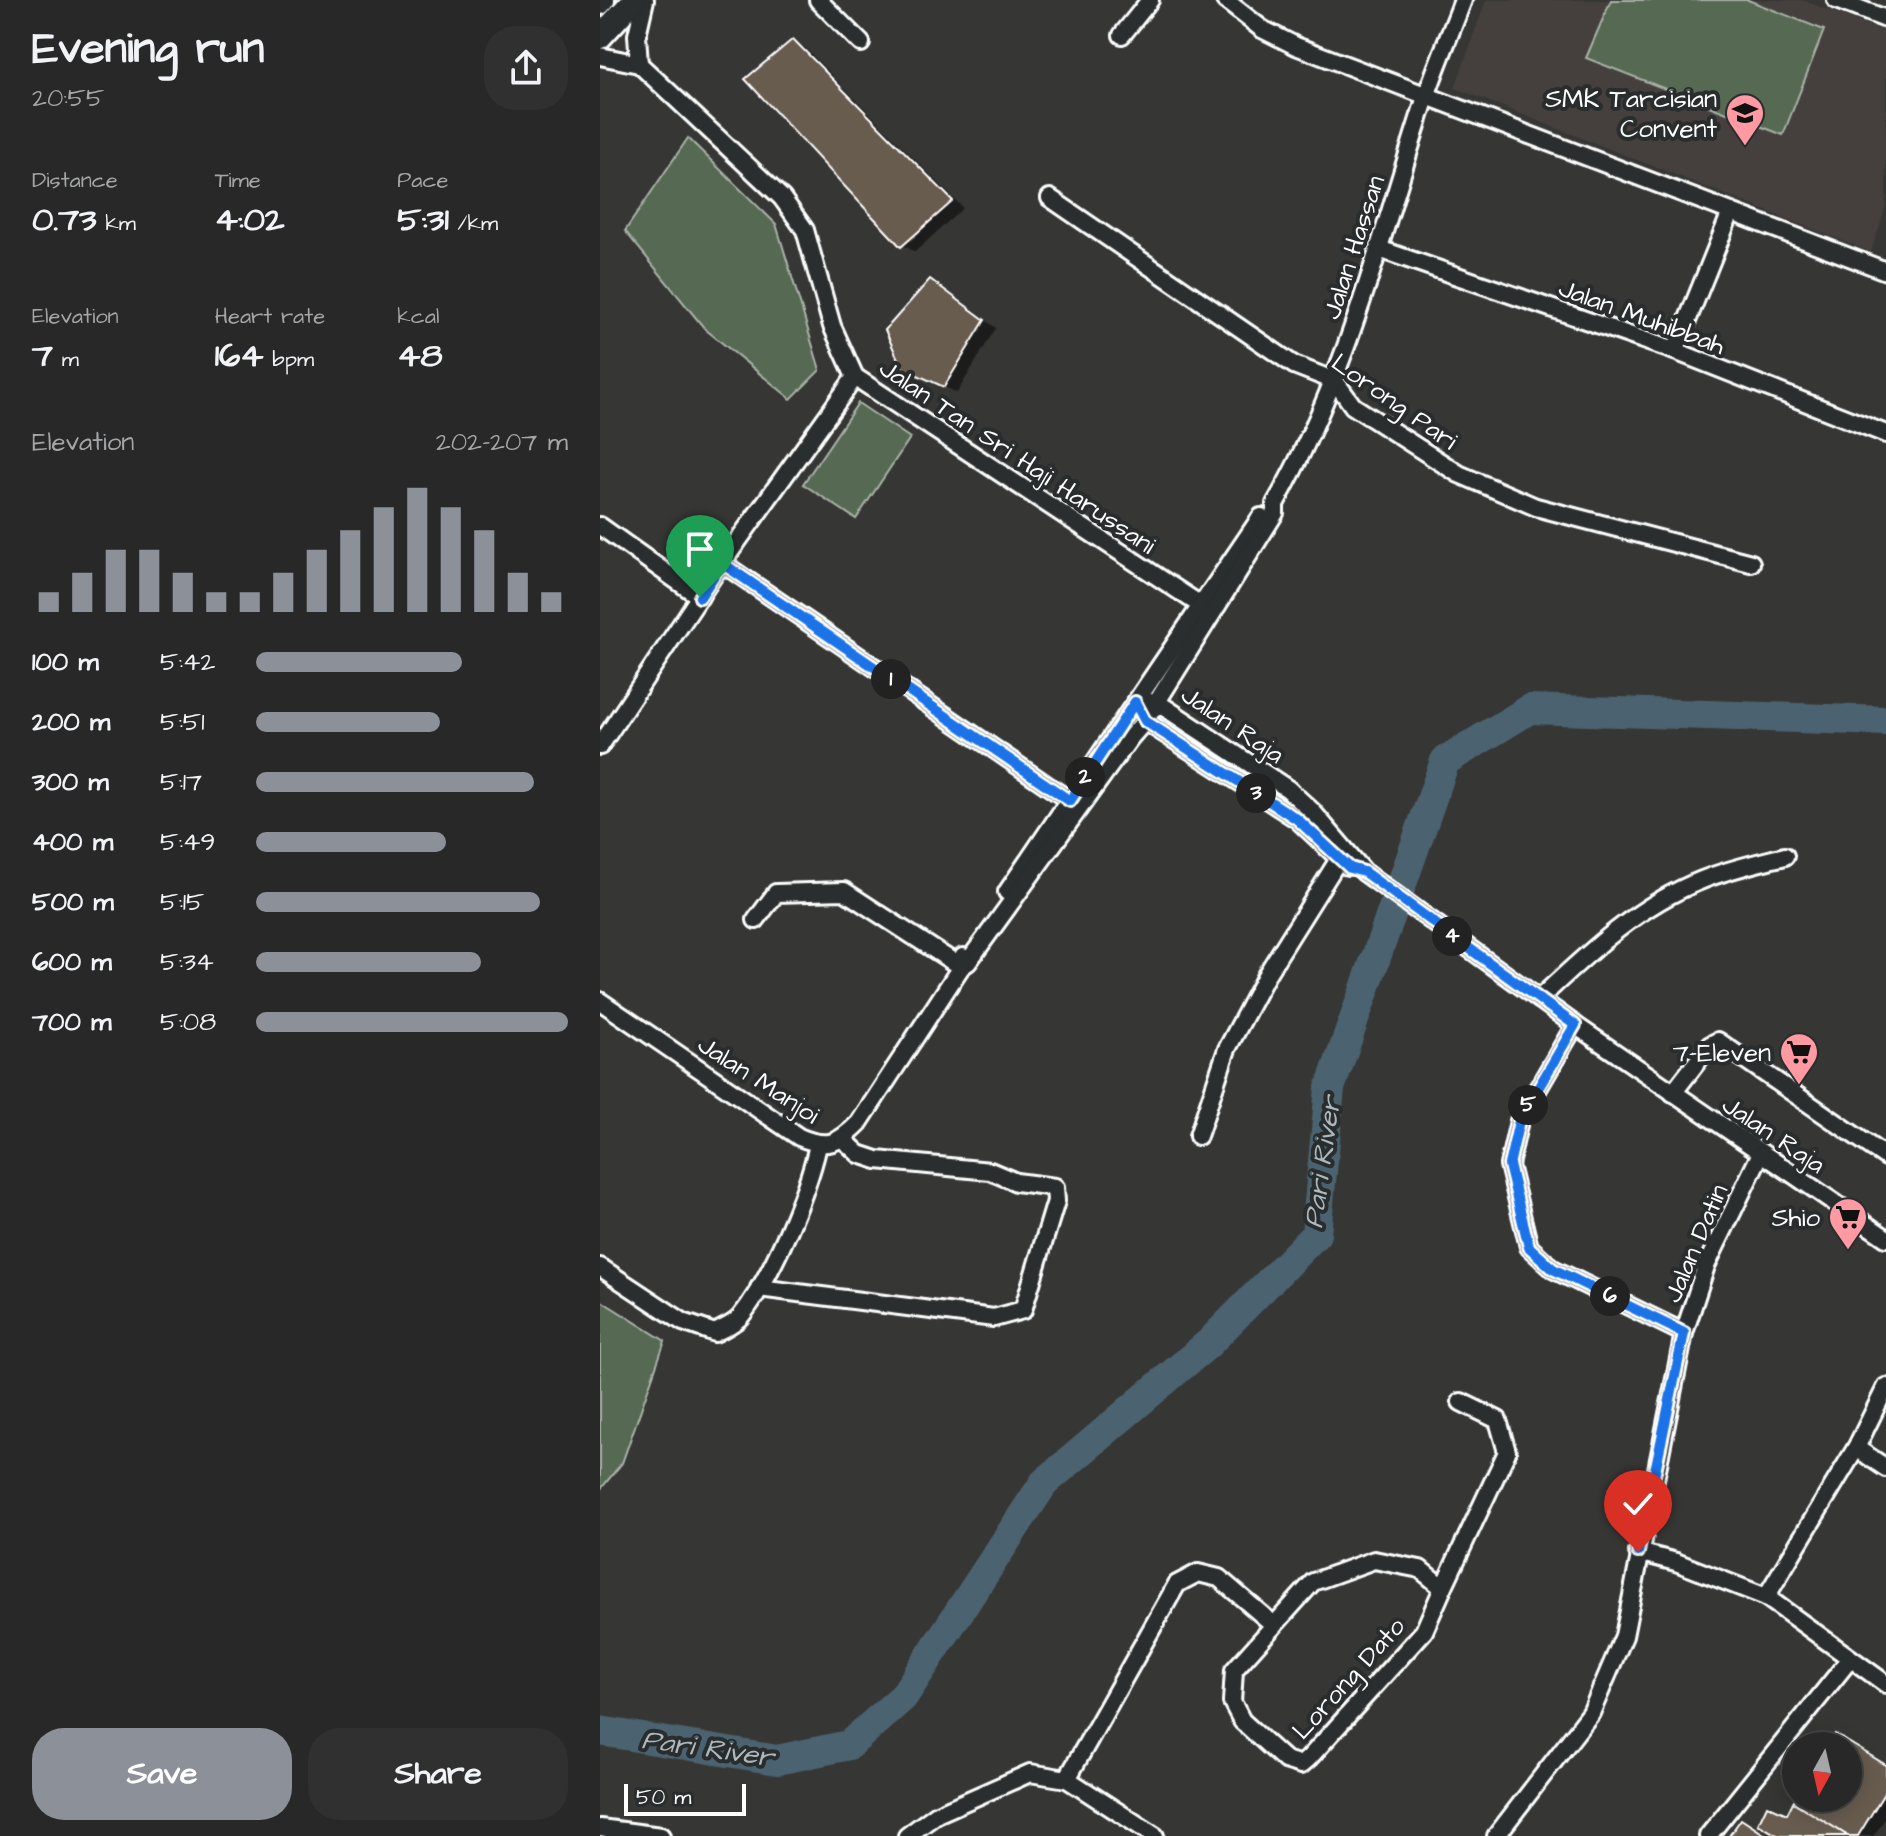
<!DOCTYPE html>
<html lang="en">
<head>
<meta charset="utf-8">
<style>
	:root { --surface:#282828; --page:#303030; --text:#f1f3f6; --muted:#a5a6a8; --line:#444445; --accent:#8c9099 }
	body { margin:0; font-family:"Architects Daughter",sans-serif; background:var(--page); color:var(--text); height:100vh; display:flex; flex-direction:column; font-size:30px; white-space:nowrap }
	* { box-sizing:border-box; margin:0 }
	p { font-size:26px; color:var(--muted) }
	.icon { flex:none; width:44px; height:44px; fill:none; stroke:currentColor; stroke-width:2; stroke-linecap:round; stroke-linejoin:round }
	.map { position:relative; flex:1; overflow:hidden }
	.panel { display:flex; flex-direction:column; background:var(--surface); width:600px }
	.panel>* { flex:none }
	.needle { width:52px; rotate:188deg }
	.controls { position:absolute; left:1182px; top:1732px; display:grid; gap:16px }
	.controls a { display:grid; place-items:center; width:80px; height:80px; border-radius:50%; background:var(--surface); box-shadow:0 4px 20px #0003,0 0 0 2px var(--line); font-size:40px }
	.scale { position:absolute; left:24px; bottom:20px; width:122px; box-sizing:border-box; padding-left:8px; border:4px solid #fff; border-top:0; font-size:22px; line-height:28px; white-space:nowrap; color:#fff; -webkit-text-stroke:6px #2a2d2e; paint-order:stroke }
	.pin { position:absolute; display:grid; place-items:center; width:68px; height:68px; color:#fff; margin:-82px -34px; border-radius:50% 50% 50% 0; rotate:-45deg; box-shadow:0 0 8px #0007 }
	.pin .icon { rotate:45deg }
	.km { position:absolute; width:40px; height:40px; margin:-20px; border-radius:50%; background:#222; color:#fff; font-size:22px; line-height:40px; text-align:center }
	.round { display:grid; place-items:center; flex:none; width:84px; height:84px; border-radius:32px; background:var(--page) }
	.summary { display:flex; align-items:center; justify-content:space-between; height:136px; padding:0 32px }
	h1 { font-size:44px; font-weight:700; line-height:60px }
	.stats { display:grid; grid-template-columns:repeat(3,1fr); gap:12px; height:136px; padding:8px 32px }
	.stats div { display:grid; align-content:center }
	.stats b { font-size:34px; font-weight:700 }
	.stats small { font-size:22px; font-weight:400 }
	.stats p { font-size:22px }
	.chart { height:224px; padding:16px 32px }
	.chart p { display:flex; justify-content:space-between }
	.chart svg { width:100%; height:144px; margin-top:8px; stroke:var(--accent); stroke-width:6 }
	.button { display:flex; gap:16px; margin-top:auto; padding:16px 32px }
	.button a { flex:1; height:92px; border-radius:32px; background:var(--accent); color:#fff; font-size:32px; font-weight:700; line-height:92px; text-align:center }
	.button a+a { background:var(--page); color:var(--text) }
	ul { padding:0 32px; list-style:none; font-size:26px }
	li { display:grid; grid-template-columns:128px 96px 1fr; align-items:center; height:60px }
	li i { height:20px; border-radius:10px; background:var(--accent) }
	main { display:flex; flex:1; min-height:0 }
	.map>svg:first-child { display:block }
	.built { fill:#45413d }
	.green { fill:#566953; stroke:#aab4a9; stroke-width:2 }
	.shadow { fill:#0007 }
	.lines { fill:none; stroke-linecap:round; stroke-linejoin:round }
	.river { stroke:#4b646f; stroke-width:30 }
	.building { fill:#685c4f; stroke:#fff; stroke-width:2 }
	.minor-casing { stroke:#fff; stroke-width:22 }
	.major-casing { stroke:#fff; stroke-width:28 }
	.minor { stroke:#2a2d2e; stroke-width:16 }
	.major { stroke:#2a2d2e; stroke-width:22 }
	.route-casing { stroke:#fff; stroke-width:16 }
	.route { stroke:#1a73e8; stroke-width:10 }
	.labels { text-anchor:middle; stroke-width:8; stroke-linejoin:round; paint-order:stroke }
	.poi-label { font-size:26px; fill:#fff; stroke:#2a2d2e; text-anchor:end }
	.street-label { font-size:26px; fill:#fff; stroke:#2a2d2e }
	.water-label { font-size:28px; font-style:italic; fill:#aeb9be; stroke:#2a2d2e }
</style>
</head>
<body>
<main>
<section class="panel">
<div class="summary"><div><h1>Evening run</h1><p>20:55</p></div><a class="round"><svg class="icon" aria-label="share" viewBox="0 0 24 24"><path d="M12 15V3M7 8l5-5 5 5M5 13v7h14v-7"/></svg></a></div>
<div class="stats">
<div><p>Distance</p><b>0.73<small> km</small></b></div>
<div><p>Time</p><b>4:02</b></div>
<div><p>Pace</p><b>5:31<small> /km</small></b></div>
</div>
<div class="stats">
<div><p>Elevation</p><b>7<small> m</small></b></div>
<div><p>Heart rate</p><b>164<small> bpm</small></b></div>
<div><p>kcal</p><b>48</b></div>
</div>
<div class="chart"><p><span>Elevation</span>202–207 m</p>
<svg viewBox="0 0 160 44" preserveAspectRatio="none"><path d="M5 44V38M15 44V32M25 44V25M35 44V25M45 44V32M55 44V38M65 44V38M75 44V32M85 44V25M95 44V19M105 44V12M115 44V6M125 44V12M135 44V19M145 44V32M155 44V38"/></svg>
</div>
<ul>
<li><b>100 m</b>5:42<i style="width:66%"></i></li>
<li><b>200 m</b>5:51<i style="width:59%"></i></li>
<li><b>300 m</b>5:17<i style="width:89%"></i></li>
<li><b>400 m</b>5:49<i style="width:61%"></i></li>
<li><b>500 m</b>5:15<i style="width:91%"></i></li>
<li><b>600 m</b>5:34<i style="width:72%"></i></li>
<li><b>700 m</b>5:08<i style="width:100%"></i></li>
</ul>
<div class="button"><a>Save</a><a>Share</a></div>
</section>
<div class="map">
<svg width="1286" height="1836" viewBox="0 0 1286 1836">
	<rect width="100%" height="100%" fill="#363635"/>
	<filter id="ink" filterUnits="userSpaceOnUse"><feTurbulence type="fractalNoise" baseFrequency=".0125" numOctaves="2"/><feDisplacementMap in="SourceGraphic" scale="16" xChannelSelector="R" yChannelSelector="G"/><feConvolveMatrix kernelMatrix="1 2 1 2 8 2 1 2 1" color-interpolation-filters="sRGB"/></filter>
	<g filter="url(#ink)">
		<polygon class="built" points="886,0 1202,0 1286,32 1286,206 1271,252 855,88"/>
		<g class="green">
			<polygon points="1011,0 1148,0 1224,30 1183,135 986,58"/>
			<polygon points="88,138 176,224 220,370 191,399 105,329 25,231"/>
			<polygon points="258,403 310,438 256,519 203,484"/>
			<polygon points="0,1300 65,1341 22,1463 0,1490"/>
		</g>
		<g class="shadow">
			<polygon points="193,41 205,48 363,208 315,252 303,245"/>
			<polygon points="343,289 396,328 357,393 317,374"/>
			<polygon points="1236,1737 1286,1767 1286,1817 1274,1836 1183,1836 1188,1817 1248,1798 1248,1746 1230,1746"/>
		</g>
		<g class="lines">
			<polyline class="river" points="0,1731 177,1760 249,1745 303,1697 444,1483 609,1343 716,1234 730,1088 845,761 930,709 1286,721"/>
		</g>
		<g class="building">
			<polygon points="193,39 353,201 301,247 145,79"/>
			<polygon points="330,279 385,320 344,387 302,368 285,330"/>
			<polygon points="1235,1734 1286,1765 1286,1790 1258,1836 1248,1836 1193,1802 1196,1797 1248,1798 1248,1746 1228,1746"/>
			<polygon points="1193,1802 1248,1836 1179,1836 1158,1824 1167,1805 1187,1814"/>
			<polygon points="1141,1819 1167,1836 1129,1836"/>
		</g>
		<g class="lines">
			<g class="minor-casing">
				<g id="minor">
					<polyline points="218,0 261,43"/>
					<polyline points="625,0 662,29 696,46 1286,271"/>
					<polyline points="1236,0 1286,19"/>
					<polyline points="522,35 550,0"/>
					<polyline points="0,56 39,64 182,198 205,230 232,326 255,377 608,610"/>
					<polyline points="39,64 37,35 45,0"/>
					<polyline points="450,198 694,365 735,381 753,406 859,474 936,507 1151,563"/>
					<polyline points="779,249 1075,351 1286,434"/>
					<polyline points="1075,351 1131,212"/>
					<polyline points="0,526 100,597"/>
					<polyline points="122,563 470,801"/>
					<polyline points="549,702 558,703 688,789 712,811 764,872 975,1025 1286,1238"/>
					<polyline points="542,714 545,721 697,819 747,866"/>
					<polyline points="0,746 122,563 255,377"/>
					<polyline points="407,892 661,517"/>
					<polyline points="156,920 176,893 244,891 361,967"/>
					<path d="M 361,967 L 368,962 L 530,738 L 545,721 L 675,513 L 675,504 C 747,377 781,235 826,97 C 837,64 851,32 863,0"/>
					<path d="M 939,999 C 988,953 1038,905 1102,880 C 1129,869 1157,863 1185,856"/>
					<path d="M 0,1001 L 199,1137 C 227,1149 238,1144 259,1123 L 361,967 L 363,957"/>
					<polyline points="975,1025 919,1121 909,1165 929,1247 953,1269 1084,1333"/>
					<polyline points="1073,1093 1110,1045 1118,1041 1286,1157"/>
					<polyline points="598,1136 627,1049 668,972 739,859"/>
					<path d="M 0,1267 L 83,1322 L 115,1333 C 123,1328 135,1324 141,1316 C 172,1277 207,1194 218,1145"/>
					<polyline points="159,1288 394,1318 423,1310 456,1201 455,1187 416,1182 390,1171 277,1160 259,1154 243,1139"/>
					<polyline points="1256,1448 1286,1468"/>
					<polyline points="1038,1552 1076,1562 1166,1597 1286,1684"/>
					<polygon points="774,1560 820,1569 843,1588 824,1631 709,1758 701,1765 685,1760 642,1721 632,1702 634,1670 713,1582"/>
					<polyline points="843,1588 907,1452 898,1420 861,1402"/>
					<polyline points="1166,1597 1256,1448 1286,1387"/>
					<polyline points="467,1779 577,1584 598,1573 619,1578 674,1625"/>
					<polyline points="0,1828 61,1836"/>
					<polyline points="307,1836 337,1814 430,1773 467,1779 555,1836"/>
					<polyline points="896,1836 991,1713 1024,1636 1084,1333 1106,1266 1160,1155"/>
					<polyline points="1108,1836 1250,1659"/>
				</g>
			</g>
			<g class="major-casing">
				<g id="major">
					<polyline points="0,3 3,0"/>
					<polyline points="0,37 34,0"/>
				</g>
			</g>
			<use href="#minor" class="minor"/>
			<use href="#major" class="major"/>
		</g>
	</g>
	<g class="lines" filter="url(#ink)">
		<g class="route-casing">
			<polyline id="route" points="100,597 122,563 470,801 535,702 545,721 697,819 750,868 764,872 975,1025 919,1121 909,1165 929,1247 953,1269 1084,1333 1038,1552"/>
		</g>
		<use href="#route" class="route"/>
	</g>
	<defs>
		<g id="school-pin" transform="scale(2)"><path d="M0 17L-7.5 6A9.5 9.5 0 1 1 7.5 6Z" fill="#ff9aa2" stroke="#2a2d2e"/><path d="M0-5L7-2L0 1L-7-2ZM-4 1L0 2.5L4 1V4Q0 6-4 4Z" fill="#111"/></g>
		<g id="supermarket-pin" transform="scale(2)"><path d="M0 17L-7.5 6A9.5 9.5 0 1 1 7.5 6Z" fill="#ff9aa2" stroke="#2a2d2e"/><path d="M-6-5.5h2.5l.6 2H6L4.5 2H-2.5L-4.4-4H-6ZM-1.5 3.2a1.3 1.3 0 1 0 .1 0ZM3 3.2a1.3 1.3 0 1 0 .1 0Z" fill="#111"/></g>
	</defs>
	<g fill-rule="evenodd">
		<use href="#school-pin" x="1145" y="113"/>
		<use href="#supermarket-pin" x="1199" y="1052"/>
		<use href="#supermarket-pin" x="1248" y="1217"/>
	</g>
	<g class="labels">
		<g class="poi-label">
			<text x="1117" y="107">SMK Tarcisian<tspan x="1117" dy="30">Convent</tspan></text>
			<text x="1171" y="1061">7-Eleven</text>
			<text x="1220" y="1226">Shio</text>
		</g>
		<g class="street-label">
			<text transform="translate(753 247) rotate(-72)" y="9">Jalan Hassan</text>
			<text transform="translate(1042 316) rotate(20)" y="9">Jalan Muhibbah</text>
			<text transform="translate(795 401) rotate(35)" y="9">Lorong Pari</text>
			<text transform="translate(418 456) rotate(34)" y="9">Jalan Tan Sri Haji Harussani</text>
			<text transform="translate(633 724) rotate(34)" y="9">Jalan Raja</text>
			<text transform="translate(159 1079) rotate(33)" y="9">Jalan Manjoi</text>
			<text transform="translate(1174 1134) rotate(34)" y="9">Jalan Raja</text>
			<text transform="translate(1095 1243) rotate(-67)" y="9">Jalan Datin</text>
			<text transform="translate(748 1678) rotate(-48)" y="9">Lorong Dato</text>
		</g>
		<g class="water-label">
			<text transform="translate(721 1162) rotate(-82)" y="10">Pari River</text>
			<text transform="translate(108 1747) rotate(8)" y="10">Pari River</text>
		</g>
	</g>
</svg>
<div class="controls">
<a><svg class="needle" viewBox="-14 -14 28 28"><path d="M0-13l5 13h-10z" fill="#e53935"/><path d="M0 13l5-13h-10z" fill="#a5a6a8"/></svg></a>
</div>
<div class="scale">50 m</div>
<div class="pin" style="left:100px;top:597px;background:#1e9e55"><svg class="icon" aria-label="arrive" viewBox="0 0 24 24"><path d="M6 21V4h12l-3 4 3 4H6"/></svg></div>
<div class="pin" style="left:1038px;top:1552px;background:#d93025"><svg class="icon" aria-label="check" viewBox="0 0 24 24"><path d="M5 12l5 5 9-10"/></svg></div>
<b class="km" style="left:291px;top:679px">1</b>
<b class="km" style="left:485px;top:777px">2</b>
<b class="km" style="left:656px;top:793px">3</b>
<b class="km" style="left:852px;top:936px">4</b>
<b class="km" style="left:928px;top:1105px">5</b>
<b class="km" style="left:1010px;top:1296px">6</b>
</div>
</main>
</body>
</html>
